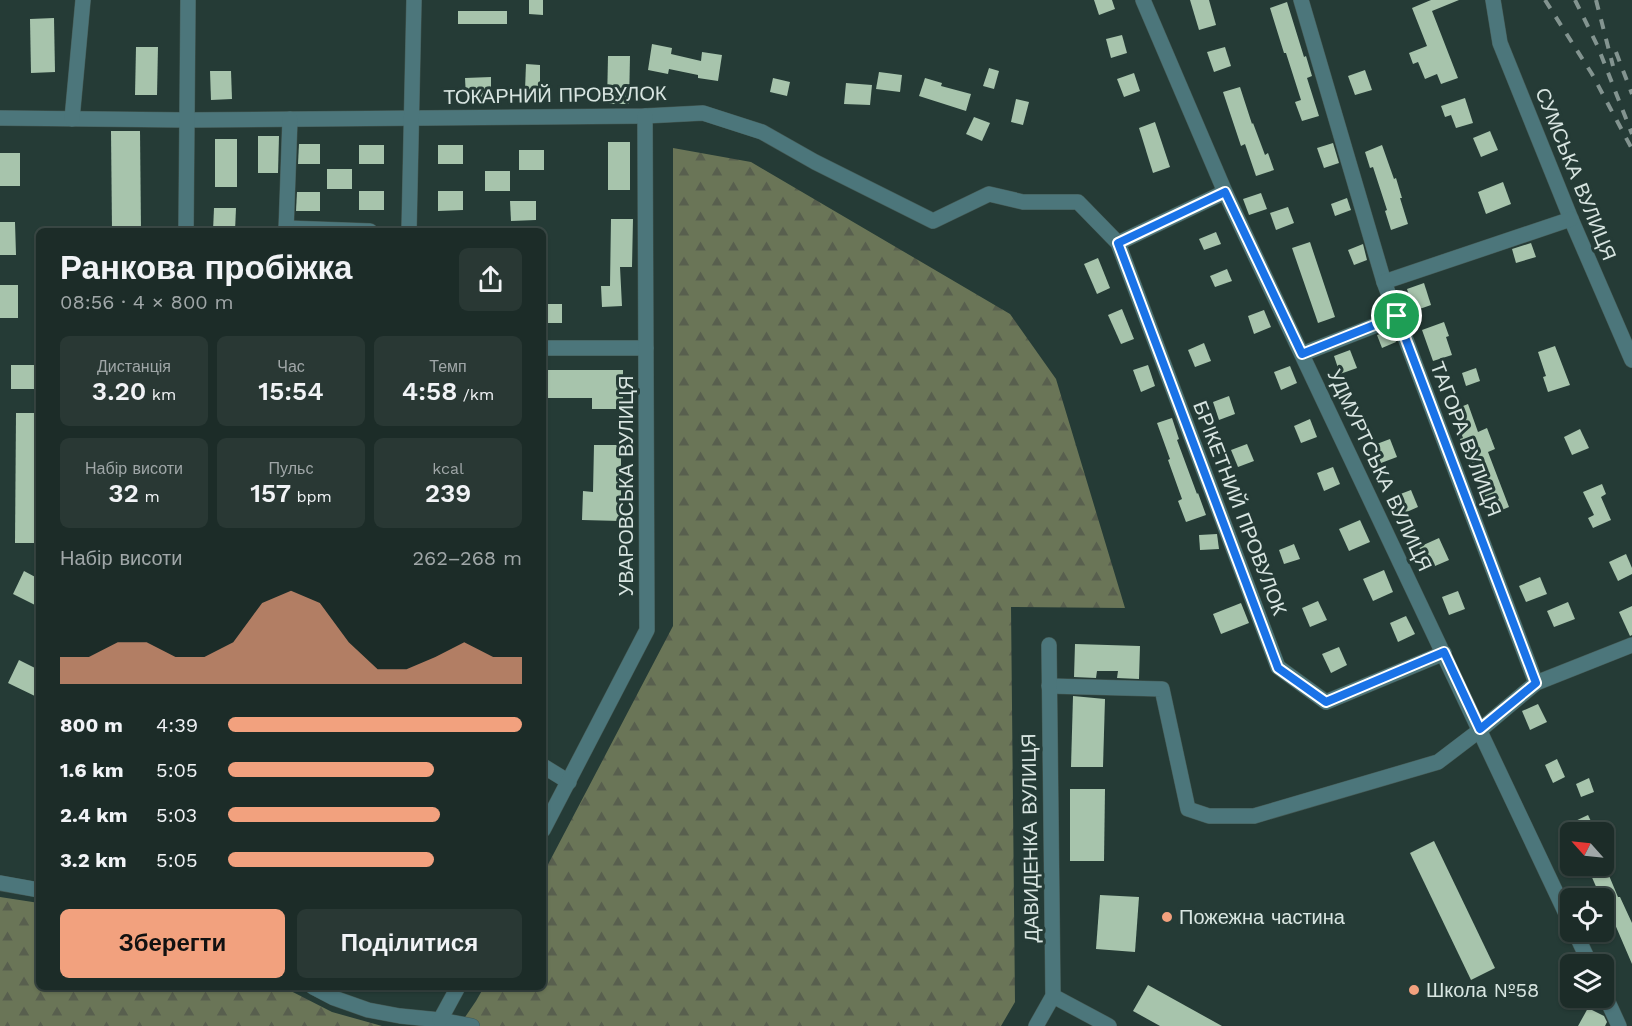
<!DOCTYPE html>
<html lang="uk">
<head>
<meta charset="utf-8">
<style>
	:root { --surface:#1c2c28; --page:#293834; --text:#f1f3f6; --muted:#a0a7a8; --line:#3a4845; --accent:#f2a17e }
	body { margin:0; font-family:"Work Sans",sans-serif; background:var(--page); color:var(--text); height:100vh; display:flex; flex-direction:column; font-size:22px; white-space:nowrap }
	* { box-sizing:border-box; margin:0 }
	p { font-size:20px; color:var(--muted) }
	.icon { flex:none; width:33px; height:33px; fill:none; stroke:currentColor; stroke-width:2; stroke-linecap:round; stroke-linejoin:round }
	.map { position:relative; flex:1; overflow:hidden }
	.side { position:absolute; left:36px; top:228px; width:510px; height:762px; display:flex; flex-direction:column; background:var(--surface); border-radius:9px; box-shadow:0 2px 4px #0004,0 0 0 2px var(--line) }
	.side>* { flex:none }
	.needle { width:39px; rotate:297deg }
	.controls { position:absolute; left:1560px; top:822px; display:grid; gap:12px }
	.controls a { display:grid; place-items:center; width:54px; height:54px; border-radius:9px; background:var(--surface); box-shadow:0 2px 4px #0004,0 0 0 2px var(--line); font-size:30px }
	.pin { position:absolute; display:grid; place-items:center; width:51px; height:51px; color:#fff; margin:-26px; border:3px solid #fff; border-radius:50%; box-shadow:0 2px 6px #0007 }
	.round { display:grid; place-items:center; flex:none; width:63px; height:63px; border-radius:9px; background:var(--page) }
	.summary { display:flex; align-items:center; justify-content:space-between; height:102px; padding:0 24px }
	h1 { font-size:33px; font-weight:600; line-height:45px }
	.figures { display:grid; grid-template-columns:repeat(3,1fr); gap:9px; height:102px; padding:6px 24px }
	.figures div { display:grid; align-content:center; border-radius:9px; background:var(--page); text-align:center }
	.figures b { font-size:26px; font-weight:600 }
	.figures small { font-size:16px; font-weight:400 }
	.figures p { font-size:16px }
	.chart { height:168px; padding:12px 24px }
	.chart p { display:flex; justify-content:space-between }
	.chart svg { width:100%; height:108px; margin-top:6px; fill:var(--accent); opacity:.7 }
	.button { display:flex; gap:12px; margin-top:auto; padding:12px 24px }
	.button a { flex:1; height:69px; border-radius:9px; background:var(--accent); color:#111; font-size:24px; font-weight:600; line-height:69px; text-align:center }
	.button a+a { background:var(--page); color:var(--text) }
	ul { padding:0 24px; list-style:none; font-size:20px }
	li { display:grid; grid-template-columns:96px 72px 1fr; align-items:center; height:45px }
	li i { height:15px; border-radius:8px; background:var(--accent) }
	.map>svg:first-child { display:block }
	.forest { fill:url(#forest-firs) }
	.building { fill:#a7c4ac }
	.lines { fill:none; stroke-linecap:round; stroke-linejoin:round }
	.minor-casing { stroke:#455a55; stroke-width:16 }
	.minor { stroke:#4c767b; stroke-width:15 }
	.rail { stroke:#839490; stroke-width:4; stroke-dasharray:10 10; stroke-linecap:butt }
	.route-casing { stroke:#fff; stroke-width:12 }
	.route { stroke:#1a73e8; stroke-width:8 }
	.poi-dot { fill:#f2a17e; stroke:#253b36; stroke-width:2 }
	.labels { text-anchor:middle; stroke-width:6; stroke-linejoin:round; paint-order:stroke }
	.street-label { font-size:20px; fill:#d8e5e1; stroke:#253b36 }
	.poi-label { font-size:20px; fill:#d8e5e1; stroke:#253b36; text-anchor:start }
</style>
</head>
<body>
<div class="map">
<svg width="1632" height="1026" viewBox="0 0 1632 1026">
	<defs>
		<pattern id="forest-firs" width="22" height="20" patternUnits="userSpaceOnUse" patternTransform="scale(1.5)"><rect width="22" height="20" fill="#6a7557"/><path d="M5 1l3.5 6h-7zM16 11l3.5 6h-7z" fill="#585f4e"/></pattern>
	</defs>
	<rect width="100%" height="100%" fill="#253b36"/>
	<g class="forest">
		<polygon points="673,148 751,162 1010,314 1056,379 1125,608 1011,607 1015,1002 1001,1026 459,1026 476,1001 484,987 543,987 543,874 673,626"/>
		<polygon points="0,897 39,903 39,987 283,987 332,1012 382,1026 0,1026"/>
	</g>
	<g class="building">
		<polygon points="529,0 543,0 543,15 529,14"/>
		<polygon points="1094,0 1112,0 1115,9 1099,15"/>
		<polygon points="1190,0 1209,0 1216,25 1199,30"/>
		<polygon points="1431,0 1459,0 1432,11 1458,78 1441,84 1437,74 1425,79 1418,62 1413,64 1409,53 1427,46 1412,8"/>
		<polygon points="1287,2 1304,57 1306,56 1312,76 1307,78 1319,116 1302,121 1295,102 1301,100 1286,53 1284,53 1270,8"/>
		<rect x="458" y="11" width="49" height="13"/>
		<polygon points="54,18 55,72 31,73 30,19"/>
		<polygon points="1122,35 1127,53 1111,58 1106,39"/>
		<polygon points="652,44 672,48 671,54 701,61 702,52 722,55 718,81 698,78 698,75 669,69 668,74 648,70"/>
		<polygon points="136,47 158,47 157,95 135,95"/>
		<polygon points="1225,47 1231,66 1214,72 1207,52"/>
		<polygon points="608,56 630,56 629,104 607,104"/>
		<polygon points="526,64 540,65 540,90 525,90"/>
		<polygon points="989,68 999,71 994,89 983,86"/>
		<polygon points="1365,70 1372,90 1355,95 1348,76"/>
		<polygon points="210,71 231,71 232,99 211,100"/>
		<polygon points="879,72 902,75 900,92 876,89"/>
		<polygon points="1134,73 1140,91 1124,97 1117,79"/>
		<polygon points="491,77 491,97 466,97 465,78"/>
		<polygon points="773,78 790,82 787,96 770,92"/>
		<polygon points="925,78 942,83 941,86 971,94 966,111 919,96"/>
		<polygon points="846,83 872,85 870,105 844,104"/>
		<polygon points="1240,87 1252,124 1253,123 1265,155 1268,153 1274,170 1256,176 1245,144 1241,146 1223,92"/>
		<polygon points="1465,98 1473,123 1456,128 1451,115 1445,117 1441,106"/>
		<polygon points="1016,99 1029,102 1023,125 1011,122"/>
		<polygon points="974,117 990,123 982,141 966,134"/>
		<polygon points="1155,122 1170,167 1153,173 1139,128"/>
		<polygon points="111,131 140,131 141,231 112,231"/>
		<polygon points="1490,131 1498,150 1481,157 1473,138"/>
		<polygon points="258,136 279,136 278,173 258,173"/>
		<rect x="215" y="139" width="22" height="48"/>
		<rect x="608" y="142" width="22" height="48"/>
		<polygon points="1333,143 1339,163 1324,168 1317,148"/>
		<polygon points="299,144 320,144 320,164 298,164"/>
		<rect x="359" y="145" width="25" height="19"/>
		<rect x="438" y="145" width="25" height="19"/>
		<polygon points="1382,145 1394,179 1396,178 1402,198 1400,198 1408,224 1391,230 1385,211 1387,210 1373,167 1370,168 1365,152"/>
		<rect x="519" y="150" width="25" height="20"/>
		<rect x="0" y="153" width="20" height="33"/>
		<rect x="327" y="169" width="25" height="20"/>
		<rect x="485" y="171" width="25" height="20"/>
		<polygon points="1503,182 1511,204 1486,214 1478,192"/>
		<rect x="359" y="191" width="25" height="19"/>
		<polygon points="438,191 463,191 463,210 438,211"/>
		<polygon points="297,192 320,192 320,211 296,211"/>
		<polygon points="1261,193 1267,209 1249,215 1243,199"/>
		<polygon points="1347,198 1351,210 1335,216 1331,204"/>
		<polygon points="510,201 536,201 536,220 511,221"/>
		<polygon points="1288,207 1294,223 1276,230 1270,213"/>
		<polygon points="214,208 236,208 235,231 213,231"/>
		<polygon points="611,219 633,219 632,267 620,267 622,306 602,307 601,286 610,286"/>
		<polygon points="0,222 15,222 16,255 0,255"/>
		<polygon points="1216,232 1221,244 1204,250 1199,239"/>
		<polygon points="1310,242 1335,317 1318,323 1292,248"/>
		<polygon points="1531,243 1536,257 1516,263 1512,249"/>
		<polygon points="1363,244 1367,260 1354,265 1348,250"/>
		<polygon points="1098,258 1110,288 1097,294 1084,264"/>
		<polygon points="1227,269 1232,281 1215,287 1210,276"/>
		<polygon points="1424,283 1431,305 1414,311 1407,289"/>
		<rect x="0" y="285" width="18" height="33"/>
		<rect x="543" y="304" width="19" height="19"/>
		<polygon points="1122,309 1134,339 1121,344 1108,315"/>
		<polygon points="1264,310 1271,327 1254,334 1248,316"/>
		<polygon points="1444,322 1449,336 1446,337 1452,355 1433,361 1422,330"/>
		<polygon points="1392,330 1396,342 1382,348 1377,335"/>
		<polygon points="1204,343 1211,361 1195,367 1188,350"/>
		<polygon points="1555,346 1570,385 1548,392 1543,377 1546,376 1538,352"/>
		<polygon points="1350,350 1357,368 1340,374 1334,356"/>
		<rect x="11" y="365" width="28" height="24"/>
		<polygon points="1148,365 1155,386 1141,392 1133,370"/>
		<polygon points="1290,366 1297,383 1281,390 1274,372"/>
		<polygon points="1476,368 1480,381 1466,386 1462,373"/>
		<polygon points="545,370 623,370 623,409 592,409 592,398 545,398"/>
		<polygon points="1229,396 1235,414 1219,420 1213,402"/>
		<polygon points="1468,404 1478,432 1487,428 1495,449 1488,452 1509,507 1492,514 1469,454 1467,455 1460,439 1463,438 1453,410"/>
		<polygon points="16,413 39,413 39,543 15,543"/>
		<polygon points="1172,418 1179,439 1177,440 1197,494 1198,493 1206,515 1186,522 1178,501 1182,499 1168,460 1170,459 1157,423"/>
		<polygon points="1310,419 1317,437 1301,443 1294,426"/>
		<polygon points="1580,429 1589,448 1572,455 1564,437"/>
		<polygon points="1390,439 1397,457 1381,463 1374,445"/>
		<polygon points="1247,444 1254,461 1238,467 1231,450"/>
		<polygon points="594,445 621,445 621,521 582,520 583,491 593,492"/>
		<polygon points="1333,467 1340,484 1324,491 1317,473"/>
		<polygon points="1602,484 1606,494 1601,497 1611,520 1593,528 1588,518 1594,515 1583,492"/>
		<polygon points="1411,490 1418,507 1402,514 1395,496"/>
		<polygon points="1360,520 1370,542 1349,551 1339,529"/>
		<polygon points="1217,534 1219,549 1200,550 1199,535"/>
		<polygon points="1439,538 1449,560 1428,569 1419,547"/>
		<polygon points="1294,544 1300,559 1284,564 1279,550"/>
		<polygon points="1626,554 1632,568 1632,574 1618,581 1609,562"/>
		<polygon points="1384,570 1393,592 1373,601 1363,579"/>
		<polygon points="24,571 39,579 39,607 13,594"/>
		<polygon points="1540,577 1547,594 1526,602 1519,586"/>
		<polygon points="1458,591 1465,609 1449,615 1442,597"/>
		<polygon points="1318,601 1327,620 1310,627 1302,608"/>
		<polygon points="1568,602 1575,619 1554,627 1547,611"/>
		<polygon points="1241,603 1249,623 1221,634 1213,614"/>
		<polygon points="1632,606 1632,635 1630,636 1619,612"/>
		<polygon points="1406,616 1415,634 1398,642 1390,623"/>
		<polygon points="1075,644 1140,646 1139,679 1117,678 1118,671 1097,671 1096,678 1074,677"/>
		<polygon points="1339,647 1347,665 1331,673 1322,654"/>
		<polygon points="19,660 39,670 39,698 8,683"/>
		<polygon points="1073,696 1105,699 1103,767 1071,767"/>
		<polygon points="1538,704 1547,722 1530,730 1522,711"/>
		<polygon points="1557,759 1565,777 1553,783 1545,765"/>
		<polygon points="1589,778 1594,792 1581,797 1576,784"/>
		<polygon points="1070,789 1105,789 1104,861 1070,861"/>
		<polygon points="1588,815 1596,832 1576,832 1571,823"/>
		<polygon points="1434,841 1495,968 1471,980 1410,853"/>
		<polygon points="1587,866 1605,866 1618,897 1620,897 1632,923 1632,964 1614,922 1612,923 1604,904 1604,898 1601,898"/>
		<polygon points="1100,895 1139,897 1135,952 1096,949"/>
		<polygon points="1148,985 1222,1026 1160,1026 1133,1011"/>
		<polygon points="1588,1008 1604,1016 1607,1022 1605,1026 1578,1026"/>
	</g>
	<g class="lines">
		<g class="minor-casing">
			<g id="minor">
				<polyline points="1143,0 1225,192 1570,922"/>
				<polyline points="1301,0 1384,282 1536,683"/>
				<polyline points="1493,0 1500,43 1571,219 1632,360"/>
				<polyline points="0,118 187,120 645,116 703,113 762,132 815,162 933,221 989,194 1023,202 1078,202 1118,243 1278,667 1326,702 1444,653"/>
				<polyline points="72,119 83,0"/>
				<polyline points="286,228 370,231"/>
				<polyline points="186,231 188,0"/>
				<polyline points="286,231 290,119"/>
				<polyline points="409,231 414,0"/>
				<polyline points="1118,243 1225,192"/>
				<polyline points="1384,282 1571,219"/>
				<polyline points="543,348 646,348"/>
				<polyline points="1302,354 1397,317"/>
				<polyline points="1049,686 1162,689 1188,809 1209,816 1254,816 1438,762 1480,730 1536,683 1632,645"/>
				<polyline points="543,766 569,782"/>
				<polyline points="543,830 647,630 645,116"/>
				<polyline points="0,883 39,890"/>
				<polyline points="1575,932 1590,964"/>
				<polyline points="313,987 334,998 368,1010 400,1016 440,1020 472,1026"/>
				<polyline points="1604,993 1619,1026"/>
				<polyline points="1053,996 1109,1026"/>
				<polyline points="440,1020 458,987"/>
				<polyline points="1036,1026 1053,996 1049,645"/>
			</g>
		</g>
		<use href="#minor" class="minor"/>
		<g class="rail">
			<polyline points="1545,0 1592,74 1632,149"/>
			<polyline points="1575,0 1598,47 1632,134"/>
			<polyline points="1596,0 1613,66"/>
			<polyline points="1616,52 1632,94"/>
		</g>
	</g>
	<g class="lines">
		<g class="route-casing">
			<polygon id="route" points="1225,192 1302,354 1397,316 1536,683 1480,729 1444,652 1326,702 1278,668 1118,243"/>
		</g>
		<use href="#route" class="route"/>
	</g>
	<g class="poi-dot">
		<circle cx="1167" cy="917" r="6"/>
		<circle cx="1414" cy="990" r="6"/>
	</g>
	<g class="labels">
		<g class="street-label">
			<text transform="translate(555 95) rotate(-1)" y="7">ТОКАРНИЙ ПРОВУЛОК</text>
			<text transform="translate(1576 174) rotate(68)" y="7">СУМСЬКА ВУЛИЦЯ</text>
			<text transform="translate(1466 439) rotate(69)" y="7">ТАГОРА ВУЛИЦЯ</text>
			<text transform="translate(1380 470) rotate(65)" y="7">УДМУРТСЬКА ВУЛИЦЯ</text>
			<text transform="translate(626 486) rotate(-90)" y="7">УВАРОВСЬКА ВУЛИЦЯ</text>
			<text transform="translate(1240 508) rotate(69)" y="7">БРIКЕТНИЙ ПРОВУЛОК</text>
			<text transform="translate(1030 838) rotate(-91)" y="7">ДАВИДЕНКА ВУЛИЦЯ</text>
		</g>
		<g class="poi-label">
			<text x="1179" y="924">Пожежна частина</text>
			<text x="1426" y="997">Школа №58</text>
		</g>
	</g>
</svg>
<div class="controls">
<a><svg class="needle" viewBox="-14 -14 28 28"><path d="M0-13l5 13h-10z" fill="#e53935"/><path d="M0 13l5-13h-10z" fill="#a0a7a8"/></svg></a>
<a><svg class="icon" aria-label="locate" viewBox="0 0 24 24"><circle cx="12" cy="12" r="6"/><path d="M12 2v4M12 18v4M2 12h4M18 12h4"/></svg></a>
<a><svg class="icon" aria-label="layers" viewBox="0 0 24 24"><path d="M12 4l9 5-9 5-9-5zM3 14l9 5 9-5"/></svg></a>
</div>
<div class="pin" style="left:1397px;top:316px;background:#1e9e55"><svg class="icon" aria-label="arrive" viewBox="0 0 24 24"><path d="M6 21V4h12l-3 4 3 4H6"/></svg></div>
<section class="side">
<div class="summary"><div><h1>Ранкова пробіжка</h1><p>08:56 · 4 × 800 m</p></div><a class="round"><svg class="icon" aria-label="share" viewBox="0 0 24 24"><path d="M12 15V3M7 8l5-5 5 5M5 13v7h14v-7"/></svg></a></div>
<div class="figures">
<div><p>Дистанція</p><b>3.20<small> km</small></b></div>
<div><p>Час</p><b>15:54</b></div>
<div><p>Темп</p><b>4:58<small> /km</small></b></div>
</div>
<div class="figures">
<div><p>Набір висоти</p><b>32<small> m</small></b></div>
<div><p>Пульс</p><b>157<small> bpm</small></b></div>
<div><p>kcal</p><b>239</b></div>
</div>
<div class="chart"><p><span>Набір висоти</span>262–268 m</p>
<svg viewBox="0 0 160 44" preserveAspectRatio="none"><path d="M0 44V33L10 33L20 27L30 27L40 33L50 33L60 27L70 11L80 6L90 11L100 27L110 38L120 38L130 33L140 27L150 33L160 33V44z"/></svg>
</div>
<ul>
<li><b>800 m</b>4:39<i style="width:100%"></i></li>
<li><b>1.6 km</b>5:05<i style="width:70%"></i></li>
<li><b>2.4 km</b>5:03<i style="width:72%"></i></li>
<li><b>3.2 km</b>5:05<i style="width:70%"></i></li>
</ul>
<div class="button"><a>Зберегти</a><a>Поділитися</a></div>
</section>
</div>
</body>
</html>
